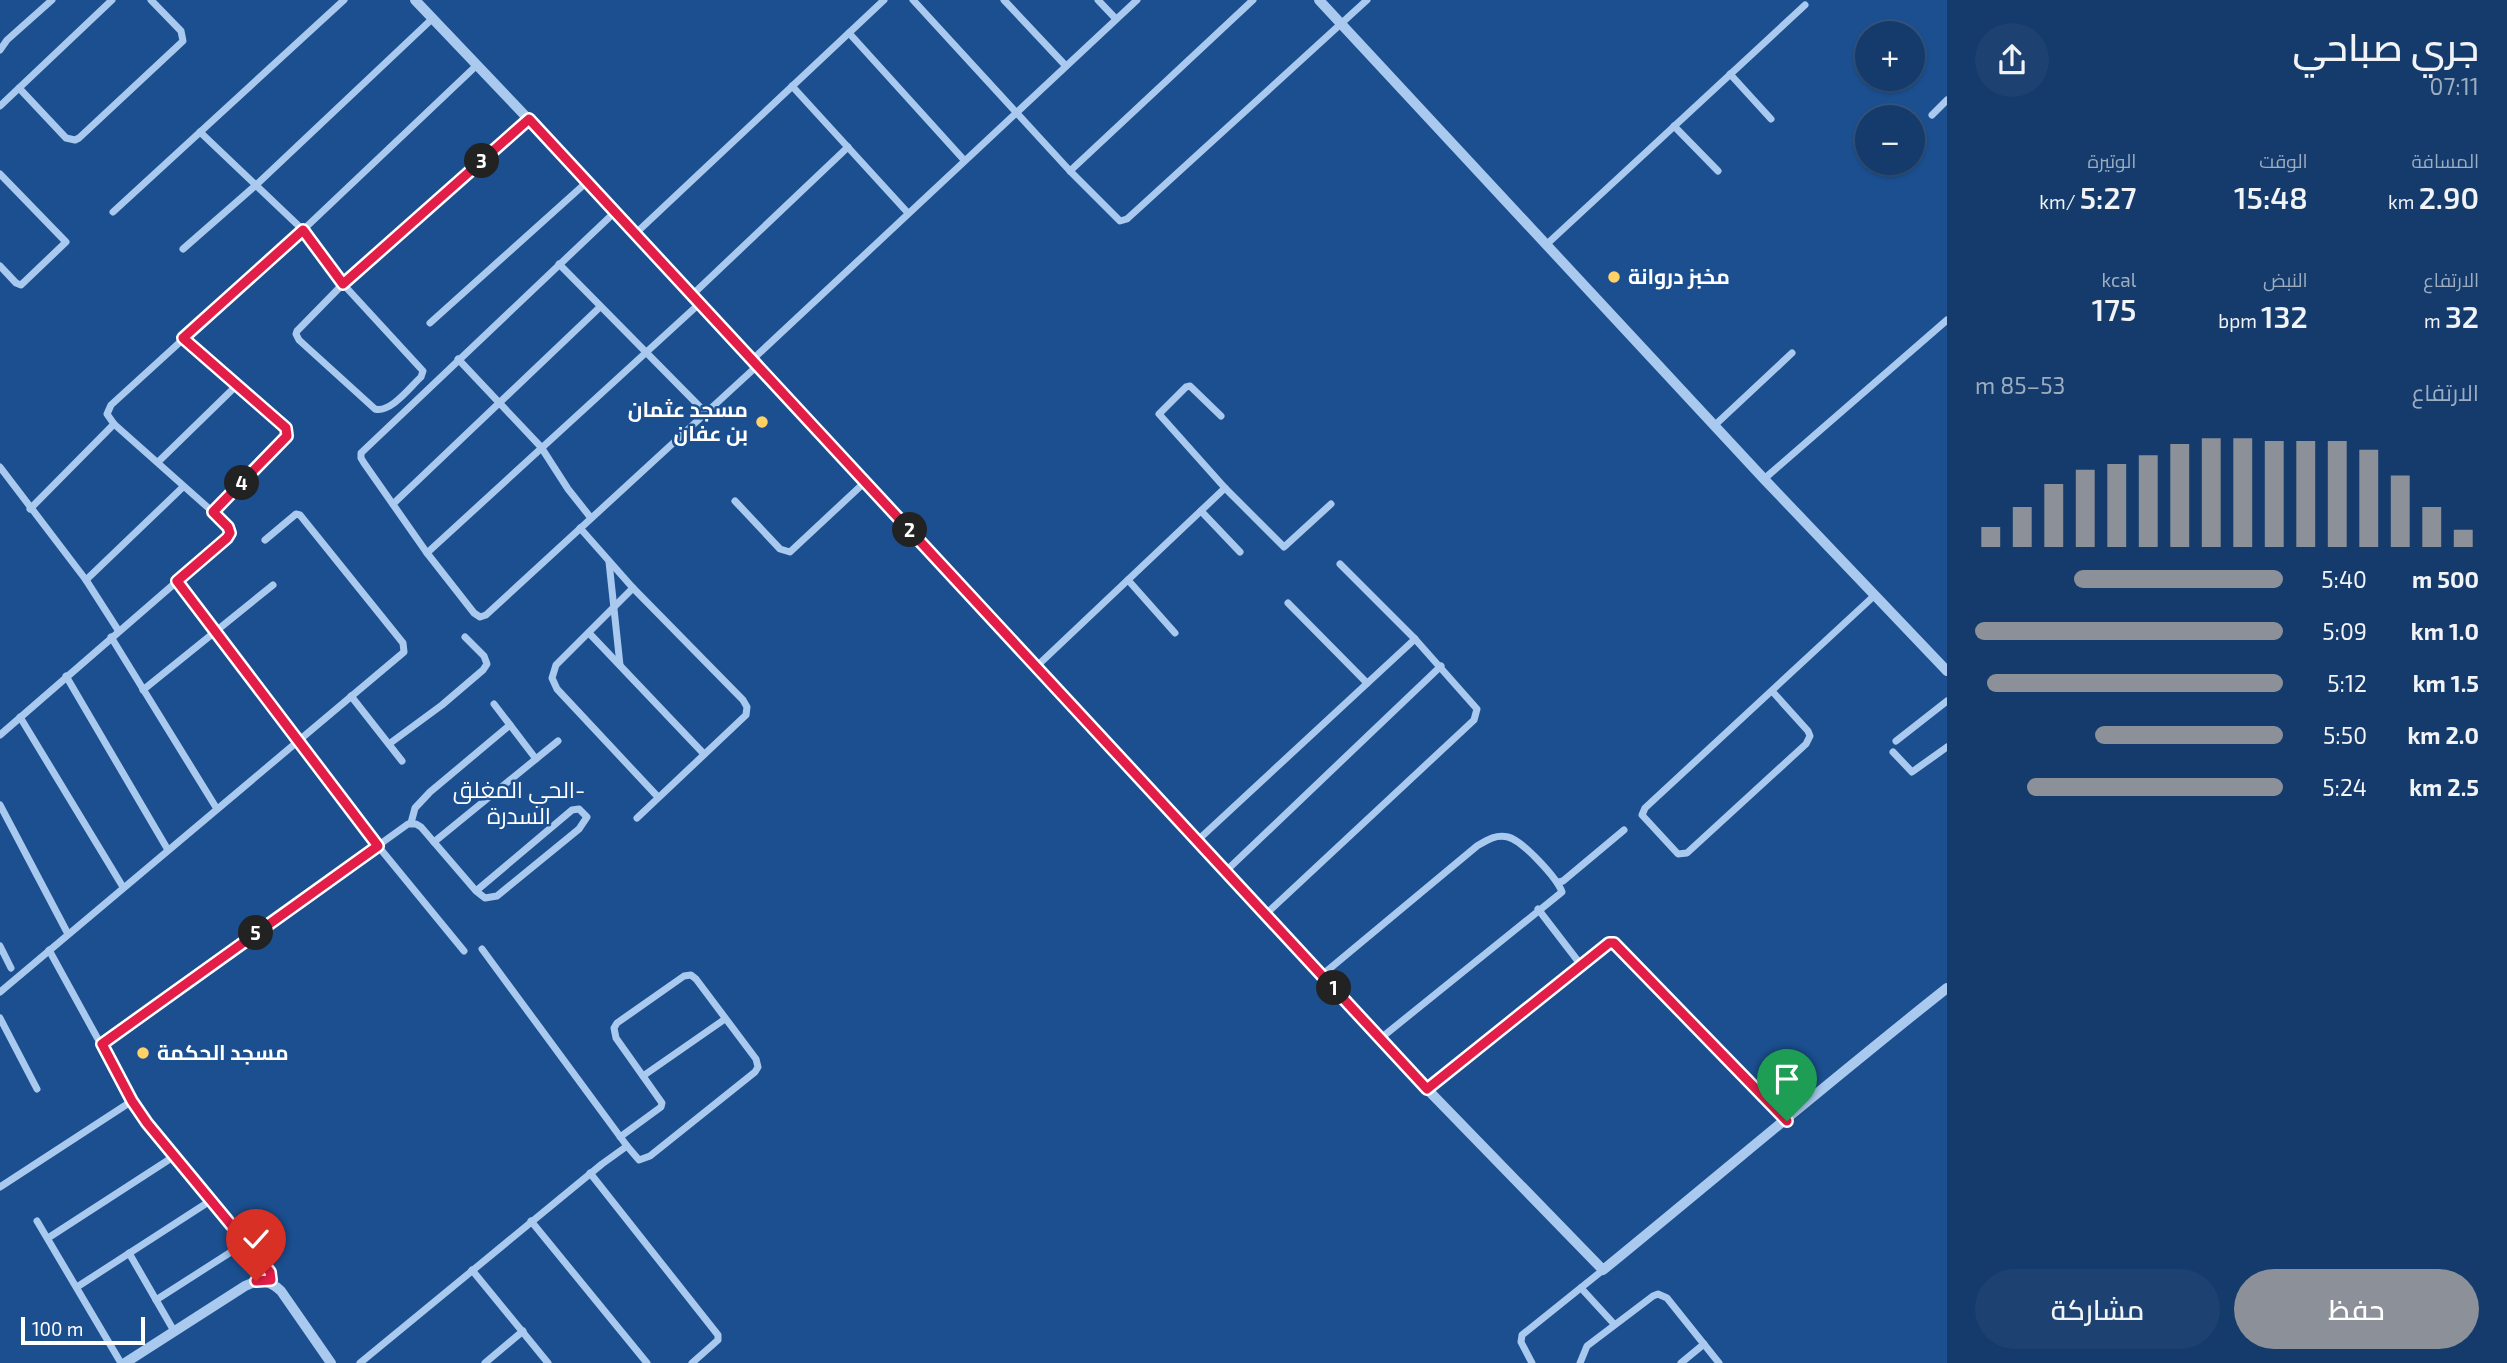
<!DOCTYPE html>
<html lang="ar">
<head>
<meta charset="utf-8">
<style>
	:root { --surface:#143b6b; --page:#1d4271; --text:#f1f3f6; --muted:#9dadc1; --line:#33557e; --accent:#8c9099 }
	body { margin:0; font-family:"Exo 2",Cairo,sans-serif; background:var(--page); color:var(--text); direction:rtl; height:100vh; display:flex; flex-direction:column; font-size:26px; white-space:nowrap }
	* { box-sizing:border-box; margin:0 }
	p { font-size:23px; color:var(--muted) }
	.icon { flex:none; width:38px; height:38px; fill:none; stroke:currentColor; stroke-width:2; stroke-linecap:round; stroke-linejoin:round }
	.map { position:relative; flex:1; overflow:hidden; direction:ltr }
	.side { display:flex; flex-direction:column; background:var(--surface); width:560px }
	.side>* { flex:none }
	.fabs { position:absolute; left:1855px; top:21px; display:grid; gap:14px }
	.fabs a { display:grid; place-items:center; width:70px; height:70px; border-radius:50%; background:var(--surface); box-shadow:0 2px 5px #0004,0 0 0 2px var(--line); font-size:35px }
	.scale { position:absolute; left:21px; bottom:18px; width:124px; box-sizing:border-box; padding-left:7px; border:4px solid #fff; border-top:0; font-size:19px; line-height:24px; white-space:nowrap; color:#fff; -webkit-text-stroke:5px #1b4f8f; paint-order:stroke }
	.pin { position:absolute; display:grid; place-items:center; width:60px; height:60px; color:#fff; margin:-72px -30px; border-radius:50% 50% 50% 0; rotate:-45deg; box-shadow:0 0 7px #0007 }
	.pin .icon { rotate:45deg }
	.km { position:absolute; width:35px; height:35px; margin:-18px; border-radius:50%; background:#222; color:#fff; font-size:19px; line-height:35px; text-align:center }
	.round { display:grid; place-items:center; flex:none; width:74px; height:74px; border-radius:37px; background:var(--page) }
	.head { display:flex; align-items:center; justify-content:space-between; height:119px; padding:0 28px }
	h1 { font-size:38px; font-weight:600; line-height:52px }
	.stats { display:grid; grid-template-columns:repeat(3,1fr); gap:10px; height:119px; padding:7px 28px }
	.stats div { display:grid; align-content:center }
	.stats b { font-size:30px; font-weight:600 }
	.stats small { font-size:19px; font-weight:400 }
	.stats p { font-size:19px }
	.chart { height:196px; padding:14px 28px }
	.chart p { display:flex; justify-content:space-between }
	.chart svg { width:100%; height:126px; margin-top:7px; stroke:var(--accent); stroke-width:6 }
	.button { display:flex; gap:14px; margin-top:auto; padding:14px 28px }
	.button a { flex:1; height:80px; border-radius:42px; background:var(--accent); color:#fff; font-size:28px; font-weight:600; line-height:80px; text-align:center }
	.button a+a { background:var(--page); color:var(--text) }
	ul { padding:0 28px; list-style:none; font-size:23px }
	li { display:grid; grid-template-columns:112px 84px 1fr; align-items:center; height:52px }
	li i { height:18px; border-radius:9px; background:var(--accent) }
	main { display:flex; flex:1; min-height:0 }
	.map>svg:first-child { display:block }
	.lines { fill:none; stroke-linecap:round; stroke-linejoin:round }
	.minor { stroke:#a9c9ee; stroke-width:7 }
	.tertiary { stroke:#a9c9ee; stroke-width:10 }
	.route-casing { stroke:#fff; stroke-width:14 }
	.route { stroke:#e11d48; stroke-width:9 }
	.poi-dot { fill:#ffd166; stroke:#1b4f8f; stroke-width:2.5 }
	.labels { text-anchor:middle; stroke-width:5; stroke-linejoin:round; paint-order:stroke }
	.poi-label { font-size:21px; font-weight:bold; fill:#fff; stroke:#1b4f8f; text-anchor:start }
	.neighbourhood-label { font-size:23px; fill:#fff; stroke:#1b4f8f }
</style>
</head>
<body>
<main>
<section class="side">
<div class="head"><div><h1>جري صباحي</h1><p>07:11</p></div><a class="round"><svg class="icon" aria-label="share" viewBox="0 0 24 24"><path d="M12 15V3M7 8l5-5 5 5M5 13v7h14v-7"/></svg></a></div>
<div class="stats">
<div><p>المسافة</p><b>2.90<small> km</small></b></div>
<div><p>الوقت</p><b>15:48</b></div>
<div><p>الوتيرة</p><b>5:27<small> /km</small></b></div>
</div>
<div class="stats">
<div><p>الارتفاع</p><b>32<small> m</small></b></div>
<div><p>النبض</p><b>132<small> bpm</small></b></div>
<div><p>kcal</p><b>175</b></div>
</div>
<div class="chart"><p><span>الارتفاع</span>53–85 m</p>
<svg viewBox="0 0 160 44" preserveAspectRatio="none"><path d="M5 44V37M15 44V30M25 44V22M35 44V17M45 44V15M55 44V12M65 44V8M75 44V6M85 44V6M95 44V7M105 44V7M115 44V7M125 44V10M135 44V19M145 44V30M155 44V38"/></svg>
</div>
<ul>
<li><b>500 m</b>5:40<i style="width:68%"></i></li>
<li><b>1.0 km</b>5:09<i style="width:100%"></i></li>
<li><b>1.5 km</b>5:12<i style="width:96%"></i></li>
<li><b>2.0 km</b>5:50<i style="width:61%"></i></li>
<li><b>2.5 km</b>5:24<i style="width:83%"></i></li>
</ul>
<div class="button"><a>حفظ</a><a>مشاركة</a></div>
</section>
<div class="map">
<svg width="1947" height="1363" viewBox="0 0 1947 1363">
	<rect width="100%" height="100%" fill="#1b4f8f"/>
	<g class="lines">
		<g class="minor">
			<polyline points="913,0 1070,171 1120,221 1127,219 1367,0"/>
			<polyline points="1004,0 1065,65"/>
			<polyline points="1098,0 1116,19"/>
			<polyline points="849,33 964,160"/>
			<polyline points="0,50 7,40 52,0"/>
			<polyline points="1730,74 1771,119"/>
			<polyline points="792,86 908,213"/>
			<polyline points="19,88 66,138 75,140 79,138 183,41 181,31 151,0"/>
			<polyline points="0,106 112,0"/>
			<polyline points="1932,115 1947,100"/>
			<polyline points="1674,126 1718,171"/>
			<path d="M 200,132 L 303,230 L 343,284 L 423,371 L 421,377 C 410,387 391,413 375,409 L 299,340 L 296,334 L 297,331 L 343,284 L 529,119"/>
			<polyline points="1070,171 1253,0"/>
			<polyline points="0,174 66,242 21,285 16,283 0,266"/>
			<polyline points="616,211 361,453 361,458 364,463 427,553 474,613 480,617 486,615 757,366"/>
			<polyline points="113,212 344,0"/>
			<polyline points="635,234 884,0"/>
			<polyline points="1547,244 1805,5"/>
			<polyline points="183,249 255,186 433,18"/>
			<polyline points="559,264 706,413"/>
			<polyline points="691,296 848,147"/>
			<polyline points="430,323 588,181"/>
			<polyline points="183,338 286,428 287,437 285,440 213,512"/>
			<polyline points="458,359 541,447 568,489 591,518"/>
			<polyline points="752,360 1137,0"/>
			<polyline points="1221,416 1190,386 1186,387 1159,414 1225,488 1284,547 1331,504"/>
			<polyline points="1715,425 1792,353"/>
			<polyline points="158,462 236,386"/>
			<polyline points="0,467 86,580 118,630"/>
			<polyline points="1764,479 1947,320"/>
			<polyline points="735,501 780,549 790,552 865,482"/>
			<polyline points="393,504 600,307"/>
			<polyline points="30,509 114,424"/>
			<polyline points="1201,511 1240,552"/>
			<polyline points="580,528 633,588 743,700 747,707 746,715 637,818"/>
			<polyline points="427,553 699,304"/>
			<polyline points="609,562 620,665"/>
			<polyline points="1340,564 1415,639"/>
			<polyline points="86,580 183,487"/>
			<polyline points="1128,580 1175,633"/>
			<polyline points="177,581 378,846 464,951"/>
			<polyline points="633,588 556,665 552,678 557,689 658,797"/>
			<polyline points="1288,603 1367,683"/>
			<polyline points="589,633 704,754"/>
			<polyline points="111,637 217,809"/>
			<polyline points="1037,666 1225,488"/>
			<polyline points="66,676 168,850"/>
			<polyline points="143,690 273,585"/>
			<polyline points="1772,691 1808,731 1810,736 1806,744 1687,853 1678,854 1642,815 1645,808 1875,595"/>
			<polyline points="351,696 402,761"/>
			<polyline points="494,704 536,759"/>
			<polyline points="20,717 123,887"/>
			<polyline points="0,735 227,538 230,533 228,527 213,512 114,424 107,414 111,405 303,230 477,65"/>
			<polyline points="1896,741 1947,701"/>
			<polyline points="389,744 442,705 483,670 487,664 484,656 465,637"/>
			<polyline points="1893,752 1912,772 1947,747"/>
			<polyline points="0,805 68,934"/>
			<polyline points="411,823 415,808 430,792 510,725"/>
			<polyline points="1198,840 1415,639 1477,709 1474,720 1266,914"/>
			<polyline points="434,842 558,741"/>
			<polyline points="1226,871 1441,666"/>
			<polyline points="1559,882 1563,881 1624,830"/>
			<polyline points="1538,909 1581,965"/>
			<polyline points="0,946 11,968"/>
			<polyline points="482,949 627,1146 639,1160 650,1156 755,1072 758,1067 756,1059 696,979 691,975 684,976 617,1023 614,1028 616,1038 662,1103 661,1107 620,1137"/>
			<polyline points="49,950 132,1101 173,1157 267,1269 271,1276 267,1282"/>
			<path d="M 1322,975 L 1477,846 C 1487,840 1496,834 1508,837 C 1523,841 1557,878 1562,892 L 1381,1038"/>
			<polyline points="0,992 404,652 403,643 300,515 296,514 265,540"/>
			<polyline points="0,1018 37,1089"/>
			<polyline points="102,1044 408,824 416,824 421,827 476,891 485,898 497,896 579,829 587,817 579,809 572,810 476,891"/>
			<polyline points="643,1076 725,1019"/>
			<polyline points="1427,1089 1609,943 1614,943 1786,1120"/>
			<polyline points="590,1173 718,1335 718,1340 692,1363"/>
			<polyline points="0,1187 132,1101"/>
			<polyline points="37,1221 121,1363"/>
			<polyline points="531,1221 647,1363"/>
			<polyline points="48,1238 173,1157"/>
			<polyline points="129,1253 174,1331"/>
			<polyline points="472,1270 548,1363"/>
			<polyline points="77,1287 210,1201"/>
			<polyline points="1581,1288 1614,1324"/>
			<polyline points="156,1300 245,1243"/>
			<polyline points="360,1363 602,1164 627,1146"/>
			<polyline points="485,1363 523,1331"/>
			<polyline points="1532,1363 1521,1342 1522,1335 1603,1270"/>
			<polyline points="1580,1363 1587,1346 1653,1296 1658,1294 1667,1298 1719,1363"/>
			<polyline points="1681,1363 1704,1344"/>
		</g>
		<g class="tertiary">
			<path d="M 415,0 L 616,211 L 691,296 L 1037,666 L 1427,1089 L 1603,1270 C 1718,1176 1831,1080 1947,988"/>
			<polyline points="1319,0 1764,479 1947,671"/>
			<path d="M 125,1363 L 245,1286 C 259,1279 270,1280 281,1291 L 331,1363"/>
		</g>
	</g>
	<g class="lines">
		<g class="route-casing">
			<polyline id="route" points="256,1281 271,1280 270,1272 147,1123 132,1101 102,1044 378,846 177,581 227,538 230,533 228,527 213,512 287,436 286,428 183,338 303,230 343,284 529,119 1427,1089 1609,943 1614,943 1787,1121"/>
		</g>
		<use href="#route" class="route"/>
	</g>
	<g class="poi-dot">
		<circle cx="1614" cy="277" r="7"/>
		<circle cx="762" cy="422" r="7"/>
		<circle cx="143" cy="1053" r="7"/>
	</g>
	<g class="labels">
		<g class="poi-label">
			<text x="1628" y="284">مخبز دروانة</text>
			<text x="748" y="417" text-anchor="end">مسجد عثمان<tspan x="748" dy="24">بن عفان</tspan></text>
			<text x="157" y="1060">مسجد الحكمة</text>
		</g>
		<g class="neighbourhood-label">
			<text x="519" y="798">الحي المغلق-<tspan x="519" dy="26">السدرة</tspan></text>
		</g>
	</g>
</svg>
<div class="fabs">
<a>+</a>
<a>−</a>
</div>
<div class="scale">100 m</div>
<div class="pin" style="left:1787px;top:1121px;background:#1e9e55"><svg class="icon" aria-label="arrive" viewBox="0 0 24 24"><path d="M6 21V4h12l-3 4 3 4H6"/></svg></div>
<div class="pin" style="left:256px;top:1281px;background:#d93025"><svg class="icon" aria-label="check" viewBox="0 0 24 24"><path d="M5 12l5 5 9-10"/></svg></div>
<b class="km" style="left:1334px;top:988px">1</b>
<b class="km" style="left:910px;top:530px">2</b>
<b class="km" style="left:482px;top:161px">3</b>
<b class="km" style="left:242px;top:483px">4</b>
<b class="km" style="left:256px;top:933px">5</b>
</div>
</main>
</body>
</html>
